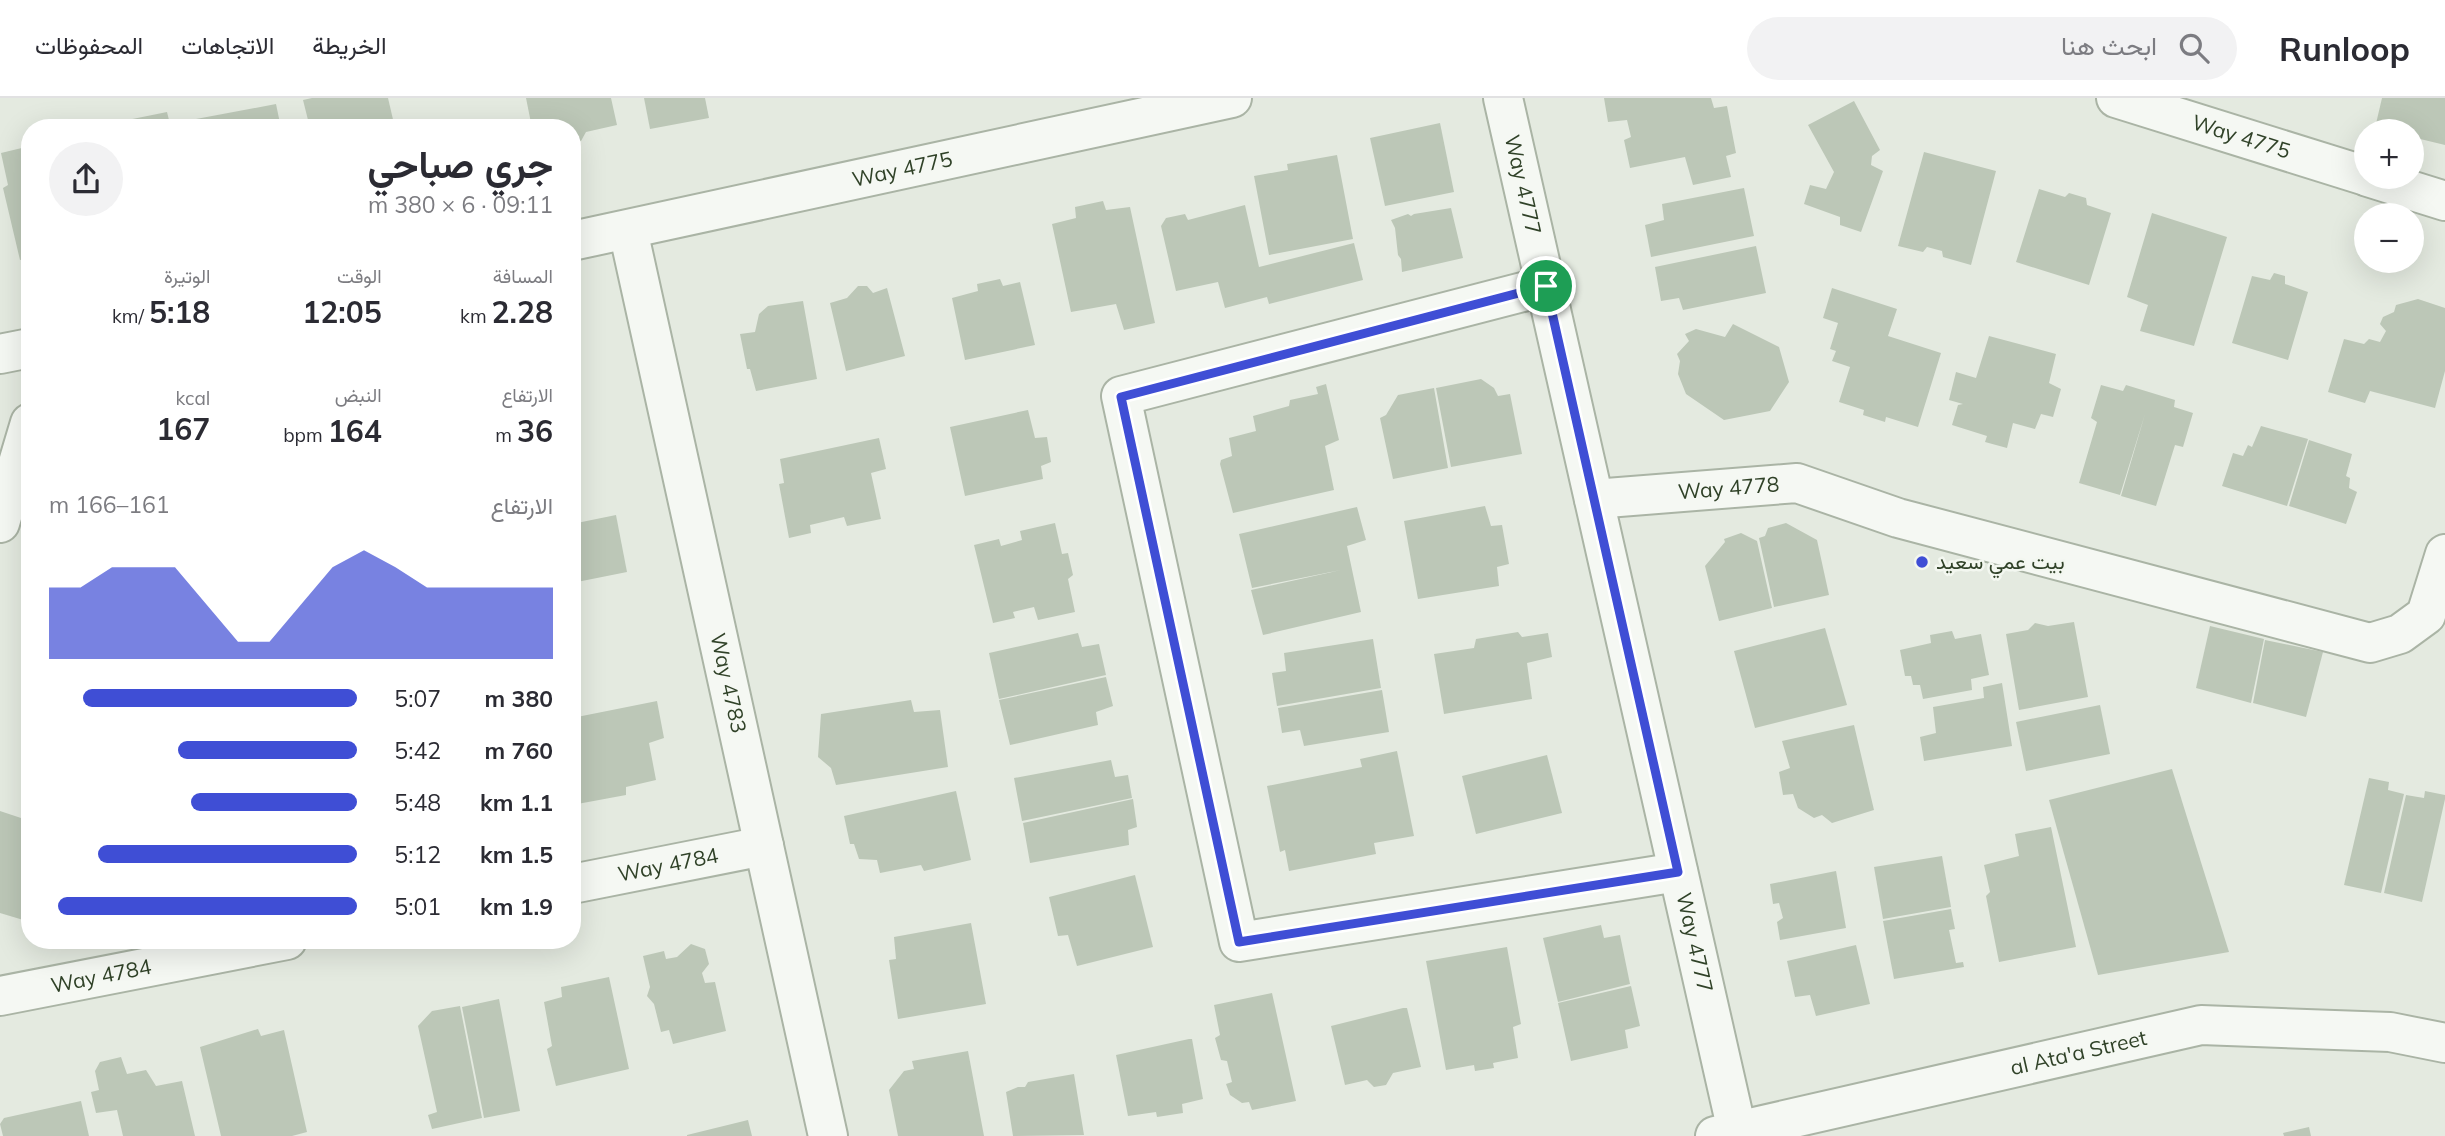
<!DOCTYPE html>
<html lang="ar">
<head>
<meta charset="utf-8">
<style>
	:root { --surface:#fff; --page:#f2f2f3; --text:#2b2b33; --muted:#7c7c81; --line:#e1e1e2; --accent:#3f4ed5 }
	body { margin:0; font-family:Mulish,Vazirmatn,sans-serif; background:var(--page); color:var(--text); direction:rtl; height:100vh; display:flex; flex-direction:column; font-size:26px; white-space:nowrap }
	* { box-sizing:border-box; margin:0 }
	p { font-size:23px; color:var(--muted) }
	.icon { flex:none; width:38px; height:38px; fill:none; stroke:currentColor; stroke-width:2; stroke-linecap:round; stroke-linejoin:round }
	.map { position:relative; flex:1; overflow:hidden; direction:ltr }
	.sheet { position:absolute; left:21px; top:21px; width:560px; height:830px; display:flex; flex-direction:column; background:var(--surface); border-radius:28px; box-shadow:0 7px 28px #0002; direction:rtl }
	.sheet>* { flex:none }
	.controls { position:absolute; left:2354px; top:21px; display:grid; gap:14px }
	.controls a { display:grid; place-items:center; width:70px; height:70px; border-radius:50%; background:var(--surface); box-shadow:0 7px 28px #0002; font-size:35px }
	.pin { position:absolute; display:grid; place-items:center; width:60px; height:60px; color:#fff; margin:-30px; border:4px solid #fff; border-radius:50%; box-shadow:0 2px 7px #0007 }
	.round { display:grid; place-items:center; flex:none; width:74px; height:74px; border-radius:37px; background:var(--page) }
	.summary { display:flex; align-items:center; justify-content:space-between; height:119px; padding:0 28px }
	h1 { font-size:38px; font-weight:700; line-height:52px }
	.stats { display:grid; grid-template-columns:repeat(3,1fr); gap:10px; height:119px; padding:7px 28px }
	.stats div { display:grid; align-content:center }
	.stats b { font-size:30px; font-weight:700 }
	.stats small { font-size:19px; font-weight:400 }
	.stats p { font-size:19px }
	.chart { height:196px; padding:14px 28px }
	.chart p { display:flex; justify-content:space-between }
	.chart svg { width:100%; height:126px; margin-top:7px; fill:var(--accent); opacity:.7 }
	ul { padding:0 28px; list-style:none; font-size:23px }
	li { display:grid; grid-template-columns:112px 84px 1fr; align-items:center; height:52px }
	li i { height:18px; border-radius:9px; background:var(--accent) }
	header { display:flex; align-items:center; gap:42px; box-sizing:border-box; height:98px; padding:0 35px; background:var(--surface); border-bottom:2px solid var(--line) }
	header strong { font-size:33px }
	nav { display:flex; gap:38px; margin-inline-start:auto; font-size:24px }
	.search { width:490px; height:63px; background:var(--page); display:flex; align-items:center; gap:18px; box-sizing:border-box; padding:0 24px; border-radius:38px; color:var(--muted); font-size:26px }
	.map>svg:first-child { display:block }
	.building { fill:#bcc7b7 }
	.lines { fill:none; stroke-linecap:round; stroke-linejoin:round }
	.minor-casing { stroke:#aab4a5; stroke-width:42 }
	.minor { stroke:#f5f8f3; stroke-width:38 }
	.route-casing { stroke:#fff; stroke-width:14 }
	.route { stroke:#3f4ed5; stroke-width:9 }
	.poi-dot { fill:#3f4ed5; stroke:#f3f7f0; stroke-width:2.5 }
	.labels { text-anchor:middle; stroke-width:5; stroke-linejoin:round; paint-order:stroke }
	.street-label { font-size:21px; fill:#304228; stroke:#f3f7f0 }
	.poi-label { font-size:21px; fill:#304228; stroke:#f3f7f0; text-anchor:start }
</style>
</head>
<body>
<header>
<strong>Runloop</strong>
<div class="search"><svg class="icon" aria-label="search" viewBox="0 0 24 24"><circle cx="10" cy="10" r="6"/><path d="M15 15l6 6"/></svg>ابحث هنا</div>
<nav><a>الخريطة</a><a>الاتجاهات</a><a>المحفوظات</a></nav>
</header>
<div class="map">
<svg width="2445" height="1038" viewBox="0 0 2445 1038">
	<rect width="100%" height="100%" fill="#e4eae0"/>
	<g class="building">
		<polygon points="312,0 388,0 395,30 310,30 303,2"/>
		<polygon points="526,0 611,0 617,27 586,34 581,43 572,44 572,30 532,30"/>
		<polygon points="644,0 705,0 709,20 650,31"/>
		<polygon points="1604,0 1711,0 1714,10 1727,8 1736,55 1726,58 1731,79 1693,87 1685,59 1630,70 1624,42 1631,39 1627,22 1608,24"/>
		<polygon points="2382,0 2445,0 2445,47 2412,39 2412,33 2389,33 2375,30"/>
		<polygon points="1854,3 1880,52 1872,58 1871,67 1883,73 1861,134 1840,127 1840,119 1804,106 1810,87 1826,91 1834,74 1808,27"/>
		<polygon points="276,6 281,30 198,30 196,21"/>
		<polygon points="167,14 171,30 93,30 93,29"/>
		<polygon points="1440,25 1454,94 1385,108 1370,40"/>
		<polygon points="30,48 30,160 20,162 3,90 8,87 1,55"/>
		<polygon points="1924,54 1996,73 1971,167 1943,159 1942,153 1927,149 1923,154 1898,148"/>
		<polygon points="1337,57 1353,141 1269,157 1254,78 1288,72 1287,66"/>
		<polygon points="1744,90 1754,138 1651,159 1645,127 1664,122 1662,106"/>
		<polygon points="2039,91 2065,99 2069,95 2086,100 2087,107 2111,115 2089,187 2016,164"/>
		<polygon points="1103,103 1106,112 1130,109 1155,225 1124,232 1116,206 1071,214 1052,126 1076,120 1075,109"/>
		<polygon points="1245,107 1259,169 1354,145 1363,182 1269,206 1267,199 1225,210 1218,184 1176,193 1161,128 1166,120 1185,116 1188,122"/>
		<polygon points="1451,110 1463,160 1402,174 1401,161 1398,157 1395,130 1391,122 1408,116 1411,118 1414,116"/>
		<polygon points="2152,115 2227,139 2194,248 2140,233 2148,207 2127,199"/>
		<polygon points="1756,148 1766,195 1683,212 1679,200 1661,203 1655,169"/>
		<polygon points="2274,175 2285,178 2285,186 2308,194 2288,262 2232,245 2252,178 2270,182"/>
		<polygon points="1000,181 1003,188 1020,184 1035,247 965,262 952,200 978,193 977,186"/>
		<polygon points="858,188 867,188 873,195 887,190 905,258 846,273 830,205 847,200"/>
		<polygon points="1832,190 1897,211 1888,238 1941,255 1918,329 1886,319 1885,324 1863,317 1864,312 1839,304 1850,269 1832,263 1836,253 1830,251 1838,225 1823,220"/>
		<polygon points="2418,201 2445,210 2445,273 2435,310 2370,293 2365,305 2328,294 2344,241 2364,246 2369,241 2380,244 2386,233 2380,226 2383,219 2394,214 2396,207"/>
		<polygon points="803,203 817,281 756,293 750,271 747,271 740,236 755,234 759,216 768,208"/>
		<polygon points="1733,226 1779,249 1789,284 1770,313 1724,322 1686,296 1678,276 1680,263 1677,256 1689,243 1685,236 1696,231 1725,239"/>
		<polygon points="1989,238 2056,256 2049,285 2061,291 2053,319 2041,316 2035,331 2013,325 2007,350 1985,344 1987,338 1952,327 1958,307 1963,306 1949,302 1956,274 1976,280"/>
		<polygon points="1481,281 1494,290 1498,298 1510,296 1522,356 1451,369 1436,290"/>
		<polygon points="1326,286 1339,342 1325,348 1334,392 1233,415 1220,366 1221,362 1232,358 1229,340 1256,333 1253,318 1289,308 1290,302 1318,296 1316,289"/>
		<polygon points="2101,287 2123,293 2126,287 2175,302 2174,309 2193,315 2183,349 2175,347 2156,408 2121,398 2145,316 2120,397 2079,385 2097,324 2091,320"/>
		<polygon points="1434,290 1448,370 1393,381 1380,320 1386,317 1398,297"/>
		<polygon points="1028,312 1035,340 1047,339 1051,364 1041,368 1043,381 965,398 950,329"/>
		<polygon points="2261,328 2308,341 2287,408 2222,388 2233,355 2243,358 2248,347 2252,349"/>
		<polygon points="879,340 886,371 871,375 881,421 847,428 844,419 810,427 811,435 789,440 779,386 784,385 780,361"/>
		<polygon points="2309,342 2352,356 2346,378 2350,380 2349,390 2357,394 2346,426 2289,408"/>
		<polygon points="1485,408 1491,428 1502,427 1509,466 1497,469 1499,488 1418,501 1404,423"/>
		<polygon points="1357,409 1366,442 1347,448 1361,514 1263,537 1251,492 1341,472 1252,490 1239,436"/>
		<polygon points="616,417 627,474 572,485 572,426"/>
		<polygon points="1055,425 1062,456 1068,455 1073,477 1068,481 1075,514 1038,522 1034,509 1013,514 1015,520 993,525 974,447 999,441 1001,448 1022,442 1020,433"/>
		<polygon points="1786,425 1817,442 1829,497 1774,509 1759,440 1765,438 1768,430"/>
		<polygon points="1741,435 1757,443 1772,510 1719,523 1705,468 1725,444 1724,441"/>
		<polygon points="2074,524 2088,599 2019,612 2006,536 2028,532 2035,525 2048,528"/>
		<polygon points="2210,528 2264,541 2251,605 2196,590"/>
		<polygon points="1825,530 1847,607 1755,630 1734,553"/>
		<polygon points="1952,533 1955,541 1981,536 1989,577 1971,581 1972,592 1923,601 1920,587 1913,587 1911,578 1905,578 1900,552 1931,545 1930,537"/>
		<polygon points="1518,534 1522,539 1548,535 1552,559 1527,565 1532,601 1444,616 1434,556 1474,550 1476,541"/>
		<polygon points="1078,535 1082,549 1099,546 1106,577 999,601 989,555"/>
		<polygon points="1373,541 1381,590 1277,608 1272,575 1286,573 1284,555"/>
		<polygon points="2265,542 2323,554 2306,619 2253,605"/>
		<polygon points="1106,579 1113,608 1096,614 1098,627 1010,647 999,602"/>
		<polygon points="2002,585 2012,648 1924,663 1920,639 1936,635 1933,609 1984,600 1983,589"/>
		<polygon points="1382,592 1389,634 1304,648 1300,632 1282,635 1278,610"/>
		<polygon points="911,602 914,614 940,612 948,669 836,687 831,670 818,659 821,616"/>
		<polygon points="657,603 664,640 649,645 656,682 626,689 626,697 572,707 572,620"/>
		<polygon points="2100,607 2110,656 2026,673 2016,624"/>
		<polygon points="1854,627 1874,712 1832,725 1822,717 1814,720 1798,710 1793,696 1783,697 1779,674 1790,670 1782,643"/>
		<polygon points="1397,653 1414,738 1374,745 1376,756 1289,773 1285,752 1280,754 1267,688 1362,669 1360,661"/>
		<polygon points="1547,657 1562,715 1476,736 1462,678"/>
		<polygon points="1111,662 1115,679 1128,677 1132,700 1022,723 1014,680"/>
		<polygon points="2172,671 2229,854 2098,877 2049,702"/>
		<polygon points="2369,680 2389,684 2388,692 2404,696 2381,795 2344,787"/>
		<polygon points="956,693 971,762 924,773 921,767 880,775 877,762 859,761 854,746 850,746 844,718"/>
		<polygon points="2425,693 2445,697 2445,701 2422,804 2384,795 2406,697 2424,700"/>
		<polygon points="1133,701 1137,729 1128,732 1129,747 1030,765 1023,725"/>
		<polygon points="0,713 30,723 30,824 0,815"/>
		<polygon points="2051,729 2076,849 1999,864 1986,798 1990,794 1984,767 2019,758 2015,736"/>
		<polygon points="1942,758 1951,809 1883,821 1874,769"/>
		<polygon points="1836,773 1846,830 1780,842 1777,824 1783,820 1779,805 1773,806 1770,786"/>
		<polygon points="1135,777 1153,849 1077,868 1068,837 1058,838 1049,799"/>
		<polygon points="1951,811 1955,831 1949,832 1956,865 1963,864 1964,869 1894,881 1883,823"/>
		<polygon points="971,825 986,906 898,921 889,862 896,861 894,839"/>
		<polygon points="1601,827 1604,840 1620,837 1630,886 1558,904 1543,840"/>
		<polygon points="691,846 705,851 709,866 702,875 705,885 715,884 726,933 673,946 669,932 661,934 654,906 647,898 650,889 643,858 664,853 666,861 677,859"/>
		<polygon points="1856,847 1870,906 1816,918 1810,897 1795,899 1787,863"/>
		<polygon points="1507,849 1521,926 1513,929 1518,960 1493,965 1494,970 1475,973 1474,967 1446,972 1426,863"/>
		<polygon points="609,879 629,971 556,988 547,951 552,948 544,904 562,899 561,889"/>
		<polygon points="1631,888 1640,928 1625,932 1628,950 1571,963 1558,905"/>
		<polygon points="1272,895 1296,1003 1252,1012 1249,1004 1242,1005 1230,997 1226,986 1232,984 1227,963 1221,962 1215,940 1220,937 1214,907"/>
		<polygon points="499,901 520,1013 484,1020 462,909"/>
		<polygon points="460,908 482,1020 432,1031 428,1017 437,1014 418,928 432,913"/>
		<polygon points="1403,910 1407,910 1421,969 1393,975 1386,987 1374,989 1367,982 1345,987 1331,928"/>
		<polygon points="258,931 261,938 284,932 307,1034 292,1038 221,1038 200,949"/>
		<polygon points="1189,941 1192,941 1203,1001 1182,1006 1183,1015 1157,1019 1156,1014 1128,1018 1116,957"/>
		<polygon points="968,953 984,1038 898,1038 889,992 904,973 914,971 912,963"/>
		<polygon points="121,959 127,976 146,972 156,988 182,983 195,1038 123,1038 117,1012 96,1015 91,994 99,992 95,973 100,964"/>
		<polygon points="1074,976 1084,1037 1013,1038 1006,994 1018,989 1025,989 1028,984"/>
		<polygon points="81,1003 89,1038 3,1038 0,1026 4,1020"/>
		<polygon points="748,1022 752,1038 687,1038 687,1037"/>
		<polygon points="2309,1029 2311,1038 2284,1038 2283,1035"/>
	</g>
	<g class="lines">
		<g class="minor-casing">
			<g id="minor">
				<path id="s1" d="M 1503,0 L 1737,1033"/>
				<path id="s2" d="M 2116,0 L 2366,78"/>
				<polyline points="2368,79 2445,103"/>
				<path id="s3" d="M 628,132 L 828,1038"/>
				<path id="s4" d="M 572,143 L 1232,0"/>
				<polyline points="1546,188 1121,298 1239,844 1678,774"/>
				<polyline points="0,256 30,250"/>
				<path id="s5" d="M 1594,401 L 1797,385 L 1898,420 L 2370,545 L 2400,536 L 2426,517 L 2445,456"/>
				<polyline points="0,425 30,325"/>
				<path id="s6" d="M 572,786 L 764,748"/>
				<path id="s7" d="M 0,898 L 287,842"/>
				<path id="s8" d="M 1715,1038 L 2201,927 L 2390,934 L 2445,945"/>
			</g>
		</g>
		<use href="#minor" class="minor"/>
	</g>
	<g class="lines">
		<g class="route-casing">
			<polygon id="route" points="1546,188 1678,774 1239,844 1121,299"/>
		</g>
		<use href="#route" class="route"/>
	</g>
	<circle class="poi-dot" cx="1922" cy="464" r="7"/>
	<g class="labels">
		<g class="street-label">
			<text dy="7" stroke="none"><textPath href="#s2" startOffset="131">Way 4775</textPath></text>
			<text dy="7" stroke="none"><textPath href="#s4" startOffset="338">Way 4775</textPath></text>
			<text dy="7" stroke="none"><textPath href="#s1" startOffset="89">Way 4777</textPath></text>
			<text dy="7" stroke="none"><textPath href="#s5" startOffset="135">Way 4778</textPath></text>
			<text dy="7" stroke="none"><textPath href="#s3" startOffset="464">Way 4783</textPath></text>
			<text dy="7" stroke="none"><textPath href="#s6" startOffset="98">Way 4784</textPath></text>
			<text dy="7" stroke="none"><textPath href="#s1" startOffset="866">Way 4777</textPath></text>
			<text dy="7" stroke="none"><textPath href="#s7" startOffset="103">Way 4784</textPath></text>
			<text dy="7" stroke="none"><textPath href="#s8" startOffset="373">al Ata'a Street</textPath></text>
		</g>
		<g class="poi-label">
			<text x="1936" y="471">بيت عمي سعيد</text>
		</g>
	</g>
</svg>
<div class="controls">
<a>+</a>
<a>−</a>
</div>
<div class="pin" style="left:1546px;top:188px;background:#1e9e55"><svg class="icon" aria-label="arrive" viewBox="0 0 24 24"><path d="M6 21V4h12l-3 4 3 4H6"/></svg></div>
<section class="sheet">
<div class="summary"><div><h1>جري صباحي</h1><p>09:11 · 6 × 380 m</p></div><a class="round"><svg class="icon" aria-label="share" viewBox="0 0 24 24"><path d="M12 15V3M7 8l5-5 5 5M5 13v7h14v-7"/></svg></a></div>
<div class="stats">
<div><p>المسافة</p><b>2.28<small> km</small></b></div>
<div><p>الوقت</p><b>12:05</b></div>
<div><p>الوتيرة</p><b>5:18<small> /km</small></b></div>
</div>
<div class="stats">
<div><p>الارتفاع</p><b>36<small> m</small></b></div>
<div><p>النبض</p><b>164<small> bpm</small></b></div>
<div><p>kcal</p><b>167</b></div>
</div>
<div class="chart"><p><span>الارتفاع</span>161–166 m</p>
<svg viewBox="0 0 160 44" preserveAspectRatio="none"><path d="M0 44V19L10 19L20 12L30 12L40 12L50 25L60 38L70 38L80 25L90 12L100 6L110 12L120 19L130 19L140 19L150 19L160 19V44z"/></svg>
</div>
<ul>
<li><b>380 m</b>5:07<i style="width:89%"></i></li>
<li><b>760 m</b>5:42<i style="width:58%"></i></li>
<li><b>1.1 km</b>5:48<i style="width:54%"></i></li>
<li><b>1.5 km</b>5:12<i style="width:84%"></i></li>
<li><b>1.9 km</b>5:01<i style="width:97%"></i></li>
</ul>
</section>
</div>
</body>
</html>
